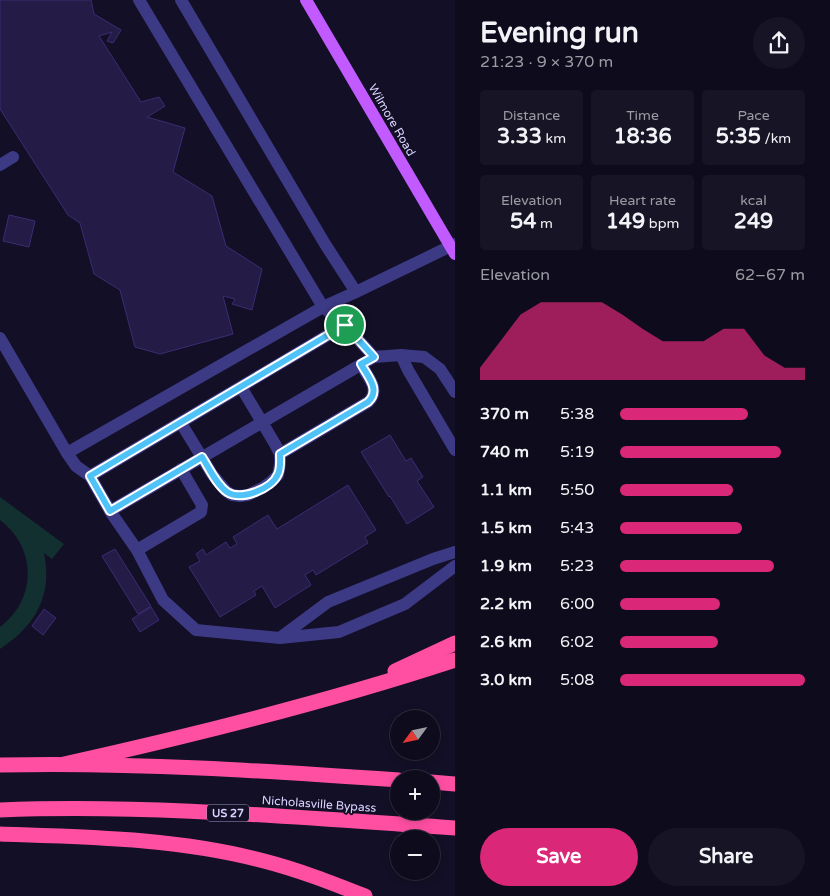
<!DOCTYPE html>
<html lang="en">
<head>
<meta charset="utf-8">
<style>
	:root { --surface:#0e0b1c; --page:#171425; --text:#f1f3f6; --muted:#9b9ba3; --line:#2e2b3b; --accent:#db2777 }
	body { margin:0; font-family:"Varela Round",sans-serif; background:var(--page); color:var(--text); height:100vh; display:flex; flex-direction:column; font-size:19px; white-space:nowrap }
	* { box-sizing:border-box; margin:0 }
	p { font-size:16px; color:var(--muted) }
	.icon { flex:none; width:28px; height:28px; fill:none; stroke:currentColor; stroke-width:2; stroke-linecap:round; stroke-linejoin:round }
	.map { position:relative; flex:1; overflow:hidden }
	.panel { display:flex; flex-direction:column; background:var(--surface); width:375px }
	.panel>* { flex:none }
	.needle { width:32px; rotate:237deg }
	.buttons { position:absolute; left:390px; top:710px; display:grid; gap:10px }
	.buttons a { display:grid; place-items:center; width:50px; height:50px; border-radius:50%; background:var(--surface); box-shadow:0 2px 8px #0003,0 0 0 1px var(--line); font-size:25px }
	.pin { position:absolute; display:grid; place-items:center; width:42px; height:42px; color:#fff; margin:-21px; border:2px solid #fff; border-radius:50%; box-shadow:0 1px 5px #0007 }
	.round { display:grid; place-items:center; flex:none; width:52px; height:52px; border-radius:26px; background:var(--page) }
	.headline { display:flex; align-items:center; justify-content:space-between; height:85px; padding:0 25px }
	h1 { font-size:28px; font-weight:800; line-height:38px }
	.metrics { display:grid; grid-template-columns:repeat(3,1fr); gap:8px; height:85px; padding:5px 25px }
	.metrics div { display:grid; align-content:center; border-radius:5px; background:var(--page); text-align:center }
	.metrics b { font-size:21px; font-weight:800 }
	.metrics small { font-size:14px; font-weight:400 }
	.metrics p { font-size:14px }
	.chart { height:140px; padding:10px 25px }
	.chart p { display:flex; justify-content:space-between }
	.chart svg { width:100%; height:90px; margin-top:5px; fill:var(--accent); opacity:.7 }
	.cta { display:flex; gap:10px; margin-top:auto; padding:10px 25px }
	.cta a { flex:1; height:58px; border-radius:30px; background:var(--accent); color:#fff; font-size:20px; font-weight:800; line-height:58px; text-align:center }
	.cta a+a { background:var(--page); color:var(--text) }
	ul { padding:0 25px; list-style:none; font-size:16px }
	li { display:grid; grid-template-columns:80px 60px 1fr; align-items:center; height:38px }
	li i { height:12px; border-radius:6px; background:var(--accent) }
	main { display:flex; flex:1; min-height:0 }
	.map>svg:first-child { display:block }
	.green { fill:#12302f }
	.building { fill:#241b47; stroke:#3b2d73 }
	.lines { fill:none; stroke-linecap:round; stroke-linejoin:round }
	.minor { stroke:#3d3a85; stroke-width:12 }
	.major { stroke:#c25bff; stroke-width:12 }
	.highway { stroke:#ff4fa3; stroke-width:15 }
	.route-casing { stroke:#fff; stroke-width:10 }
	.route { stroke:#4fc3f7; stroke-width:6 }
	.labels { text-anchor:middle; stroke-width:4; stroke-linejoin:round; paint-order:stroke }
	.shield { fill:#130f26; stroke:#9e99be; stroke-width:1 }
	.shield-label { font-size:11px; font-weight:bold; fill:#d9d4ff }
	.street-label { font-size:12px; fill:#d9d4ff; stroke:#130f26 }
</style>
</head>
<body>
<main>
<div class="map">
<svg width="455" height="896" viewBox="0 0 455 896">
	<rect width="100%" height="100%" fill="#130f26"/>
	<path class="green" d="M 0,497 L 64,544 L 52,559 L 44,553 C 53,596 35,626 0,649 L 0,627 C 37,599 37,548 0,520 Z"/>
	<g class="building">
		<polygon points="0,0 91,0 94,14 121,30 113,43 107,41 112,32 99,36 141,102 159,97 165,106 147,117 185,128 173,172 212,196 226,246 262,269 252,310 232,304 235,299 223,296 233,334 160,354 135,347 120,290 94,274 80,223 68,215 0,109"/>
		<polygon points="9,215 35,221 29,247 3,241"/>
		<polygon points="390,435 406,461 411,458 423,477 417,481 434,507 407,524 390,496 389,497 361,452"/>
		<polygon points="348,485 376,530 365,537 368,543 316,575 313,570 305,575 311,585 275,608 262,586 254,591 256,595 220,617 189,567 200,561 196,554 203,549 206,555 226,542 230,548 237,544 233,537 268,515 277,529"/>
		<polygon points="115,549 151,606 138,614 102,556"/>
		<polygon points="151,607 159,620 140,632 132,619"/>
		<polygon points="44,609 56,618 43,635 32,626"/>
	</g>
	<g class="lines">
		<g class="minor">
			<polyline points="181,0 325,244 356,292"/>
			<polyline points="0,165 13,157"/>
			<polyline points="455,244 356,292 323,307 345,325 374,357 401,355 424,357 440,369 455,392"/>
			<polyline points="0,338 67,453 76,466 90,476 110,511 137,550 163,600 196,630 280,638 339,632 405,604 455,566"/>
			<polyline points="401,355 408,370 455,450"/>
			<polyline points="181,423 212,474 226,491 232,495 240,496 248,495 264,487 272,481 278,475 280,464 280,454 275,444 241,387"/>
			<polyline points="67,453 323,307 139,0"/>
			<path d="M 280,454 L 368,402 C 381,390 368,377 361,365"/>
			<polyline points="90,476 345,325"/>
			<polyline points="110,511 374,357"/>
			<polyline points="137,550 201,512 202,505 181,469"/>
			<polyline points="281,637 328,602 433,559 455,552"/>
		</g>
		<polyline class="major" points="306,0 455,254"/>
		<g class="highway">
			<polyline points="395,671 455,643"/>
			<path d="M 64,764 C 195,735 327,702 455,660"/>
			<path d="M 0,765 C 133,762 266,771 399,780"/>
			<polyline points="431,782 455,784"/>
			<path d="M 0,810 C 152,804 304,818 455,828"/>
			<path d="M 0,834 C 88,837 178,838 264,861 C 299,870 332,883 365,896"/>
		</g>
	</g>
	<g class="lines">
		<g class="route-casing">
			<path id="route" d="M 345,325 L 374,357 L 361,364 C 368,377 381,390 368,402 L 280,454 C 280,461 281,468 278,474 C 272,489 241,501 227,492 C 216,484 209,468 202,457 L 110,511 L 90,476 Z"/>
		</g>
		<use href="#route" class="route"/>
	</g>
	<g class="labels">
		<rect class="shield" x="207" y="804.5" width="42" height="17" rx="4"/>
		<g class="shield-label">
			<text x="228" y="817">US 27</text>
		</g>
		<g class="street-label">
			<text transform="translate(392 120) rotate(60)" y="4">Wilmore Road</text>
			<text transform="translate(319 804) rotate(4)" y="4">Nicholasville Bypass</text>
		</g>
	</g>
</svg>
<div class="buttons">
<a><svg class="needle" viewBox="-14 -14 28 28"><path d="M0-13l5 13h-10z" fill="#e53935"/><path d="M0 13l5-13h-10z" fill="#9b9ba3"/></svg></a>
<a>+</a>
<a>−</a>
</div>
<div class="pin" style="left:345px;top:325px;background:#1e9e55"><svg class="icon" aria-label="arrive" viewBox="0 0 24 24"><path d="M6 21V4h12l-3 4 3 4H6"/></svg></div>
</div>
<section class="panel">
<div class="headline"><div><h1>Evening run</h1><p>21:23 · 9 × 370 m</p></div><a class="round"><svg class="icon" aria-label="share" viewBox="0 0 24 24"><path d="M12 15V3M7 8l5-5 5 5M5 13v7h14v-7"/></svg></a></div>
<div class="metrics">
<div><p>Distance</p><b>3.33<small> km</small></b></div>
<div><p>Time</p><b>18:36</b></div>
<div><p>Pace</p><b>5:35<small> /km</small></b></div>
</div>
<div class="metrics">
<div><p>Elevation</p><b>54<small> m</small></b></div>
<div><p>Heart rate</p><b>149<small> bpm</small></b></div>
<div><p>kcal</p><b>249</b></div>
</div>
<div class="chart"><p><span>Elevation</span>62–67 m</p>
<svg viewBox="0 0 160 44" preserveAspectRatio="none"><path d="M0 44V38L10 25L20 12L30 6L40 6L50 6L60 6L70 12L80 19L90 25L100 25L110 25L120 19L130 19L140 32L150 38L160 38V44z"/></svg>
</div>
<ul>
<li><b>370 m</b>5:38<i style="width:69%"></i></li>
<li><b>740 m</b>5:19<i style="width:87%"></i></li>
<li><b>1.1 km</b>5:50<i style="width:61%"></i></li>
<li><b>1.5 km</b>5:43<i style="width:66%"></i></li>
<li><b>1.9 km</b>5:23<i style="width:83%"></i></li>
<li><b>2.2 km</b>6:00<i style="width:54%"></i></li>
<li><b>2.6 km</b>6:02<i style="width:53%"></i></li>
<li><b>3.0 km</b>5:08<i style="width:100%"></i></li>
</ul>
<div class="cta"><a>Save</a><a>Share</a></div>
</section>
</main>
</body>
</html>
